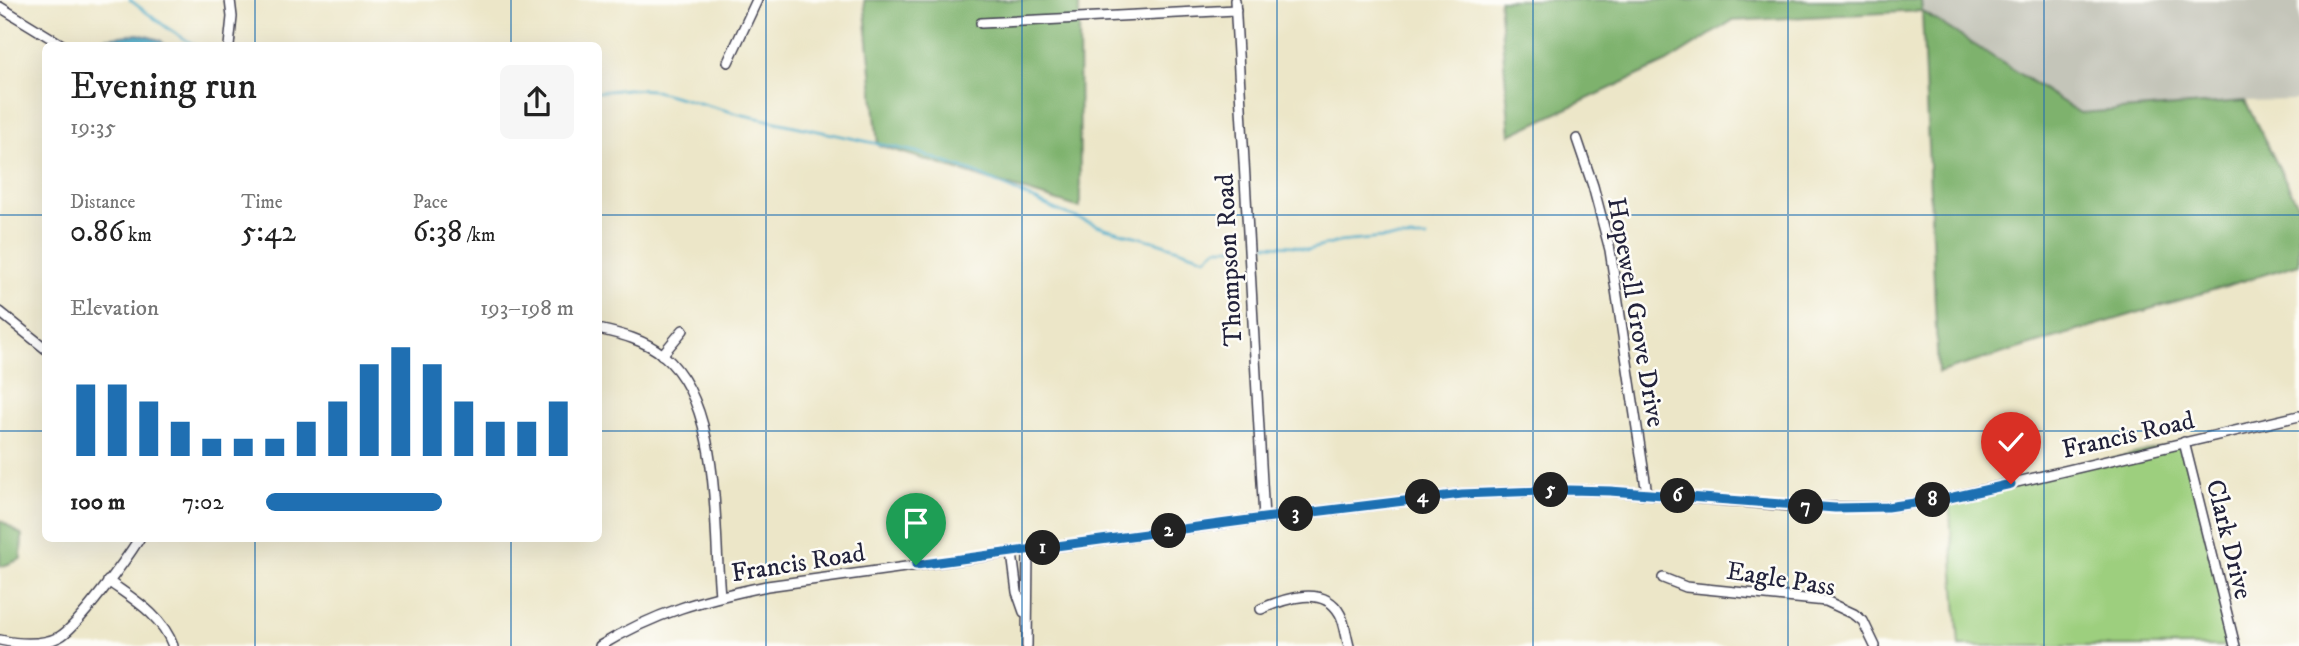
<!DOCTYPE html>
<html lang="en">
<head>
<meta charset="utf-8">
<style>
	:root { --surface:#fff; --page:#f6f6f6; --text:#222; --muted:#767676; --accent:#1f6fb2 }
	body { margin:0; font-family:"IM FELL DW Pica",serif; background:var(--page); color:var(--text); height:100vh; display:flex; flex-direction:column; font-size:26px; white-space:nowrap }
	* { box-sizing:border-box; margin:0 }
	p { font-size:23px; color:var(--muted) }
	.icon { flex:none; width:38px; height:38px; fill:none; stroke:currentColor; stroke-width:2; stroke-linecap:round; stroke-linejoin:round }
	.map { position:relative; flex:1; overflow:hidden }
	.panel { position:absolute; left:42px; top:42px; width:560px; height:500px; display:flex; flex-direction:column; background:var(--surface); border-radius:10px; box-shadow:0 7px 28px #0002 }
	.panel>* { flex:none }
	.pin { position:absolute; display:grid; place-items:center; width:60px; height:60px; color:#fff; margin:-72px -30px; border-radius:50% 50% 50% 0; rotate:-45deg; box-shadow:0 0 7px #0007 }
	.pin .icon { rotate:45deg }
	.km { position:absolute; width:35px; height:35px; margin:-18px; border-radius:50%; background:#222; color:#fff; font-size:19px; line-height:35px; text-align:center }
	.round { display:grid; place-items:center; flex:none; width:74px; height:74px; border-radius:10px; background:var(--page) }
	.overview { display:flex; align-items:center; justify-content:space-between; height:119px; padding:0 28px }
	h1 { font-size:38px; font-weight:600; line-height:52px }
	.figures { display:grid; grid-template-columns:repeat(3,1fr); gap:10px; height:119px; padding:7px 28px }
	.figures div { display:grid; align-content:center }
	.figures b { font-size:30px; font-weight:600 }
	.figures small { font-size:19px; font-weight:400 }
	.figures p { font-size:19px }
	.chart { height:196px; padding:14px 28px }
	.chart p { display:flex; justify-content:space-between }
	.chart svg { width:100%; height:126px; margin-top:7px; stroke:var(--accent); stroke-width:6 }
	ul { padding:0 28px; list-style:none; font-size:23px }
	li { display:grid; grid-template-columns:112px 84px 1fr; align-items:center; height:52px }
	li i { height:18px; border-radius:9px; background:var(--accent) }
	.map>svg:first-child { display:block }
	.industrial { fill:#c4c5b9 }
	.green { fill:#9dcf7e; stroke:#60785c; stroke-width:2 }
	.forest { fill:#7eb26d; stroke:#506a54; stroke-width:2 }
	.water { fill:#47a9c7; stroke:#346681; stroke-width:2 }
	.lines { fill:none; stroke-linecap:round; stroke-linejoin:round }
	.stream { stroke:#47a9c7; stroke-width:2.5 }
	.minor-casing { stroke:#403f50; stroke-width:12 }
	.minor { stroke:#fff; stroke-width:9 }
	.route-casing { stroke:#fff; stroke-width:14 }
	.route { stroke:#1f6fb2; stroke-width:9 }
	.grid { fill:none; stroke:#1f6fb2; stroke-width:2; stroke-opacity:0.55 }
	.labels { text-anchor:middle; stroke-width:5; stroke-linejoin:round; paint-order:stroke }
	.street-label { font-size:26px; fill:#22223b; stroke:#fdfcf7 }
</style>
</head>
<body>
<div class="map">
<svg width="2299" height="646" viewBox="0 0 2299 646">
	<rect width="100%" height="100%" fill="#fdfcf7"/>
	<filter id="ink" filterUnits="userSpaceOnUse"><feTurbulence type="fractalNoise" baseFrequency=".0143" numOctaves="2"/><feDisplacementMap in="SourceGraphic" scale="14" xChannelSelector="R" yChannelSelector="G"/><feConvolveMatrix kernelMatrix="1 2 1 2 8 2 1 2 1" color-interpolation-filters="sRGB"/></filter>
	<filter id="wash" filterUnits="userSpaceOnUse"><feTurbulence type="fractalNoise" baseFrequency=".00686" numOctaves="4" result="noise"/><feDisplacementMap in="SourceGraphic" scale="28" xChannelSelector="R" yChannelSelector="G"/><feGaussianBlur stdDeviation="1.57" result="paint"/><feColorMatrix in="noise" values="0 0 0 0 0 0 0 0 0 0 0 0 0 0 0 0 0 1.4 0 .05"/><feComposite in="paint" operator="in"/></filter>
	<g filter="url(#wash)">
		<rect width="100%" height="100%" fill="#ece6c8"/>
		<polygon class="industrial" points="1921,0 2299,0 2299,100 2245,101 2080,113 1922,11"/>
		<polygon class="green" points="2184,442 2232,646 1959,646 1949,498"/>
		<g class="forest">
			<polygon points="864,0 1079,0 1080,208 878,145"/>
			<polygon points="1499,0 1921,0 1922,11 2080,113 2245,101 2299,207 2299,264 1938,373 1922,11 1732,21 1667,62 1510,135"/>
			<polygon points="0,520 22,535 21,559 3,566 0,566"/>
		</g>
		<polygon class="water" points="138,34 160,40 165,45 100,45 105,38"/>
		<g class="lines">
			<g class="stream">
				<polyline points="130,0 166,27 196,46"/>
				<polyline points="598,92 627,89 652,90 739,114 916,152 976,173 1056,210 1105,228 1157,242 1206,258 1217,248 1238,248"/>
				<polyline points="1266,245 1295,246 1307,250 1339,242 1383,238 1427,238"/>
			</g>
		</g>
	</g>
	<g filter="url(#ink)">
		<g class="lines">
			<g class="minor-casing">
				<g id="minor">
					<polyline points="1235,0 1264,518"/>
					<polyline points="0,7 64,46"/>
					<polyline points="981,23 1236,10"/>
					<polyline points="229,46 232,17 230,0"/>
					<polyline points="728,62 757,0"/>
					<polyline points="1577,139 1593,186 1610,250 1647,494"/>
					<polyline points="0,312 46,349"/>
					<path d="M 598,329 C 621,334 645,340 663,355 C 722,404 713,524 720,595"/>
					<polyline points="662,355 683,330"/>
					<polyline points="2184,442 2235,646"/>
					<polyline points="1012,553 1017,592 1024,612"/>
					<polyline points="1663,578 1686,587 1826,601 1854,614 1863,621 1875,646"/>
					<path d="M 108,581 C 133,599 162,615 173,646"/>
					<path d="M 1261,609 C 1284,599 1324,584 1340,614 C 1345,623 1346,636 1349,646"/>
					<path d="M 0,640 C 19,644 41,646 59,637 C 77,628 127,558 139,539"/>
					<path d="M 600,646 C 656,612 704,599 767,586 L 1264,518 L 1462,494 L 1570,490 L 1610,491 L 1803,507 L 1887,507 L 1949,498 L 2299,416"/>
					<polyline points="1027,646 1028,550"/>
				</g>
			</g>
			<use href="#minor" class="minor"/>
		</g>
	</g>
	<g class="lines" filter="url(#ink)">
		<g class="route-casing">
			<polyline id="route" points="916,565 1264,518 1462,494 1570,490 1610,491 1835,508 1887,507 1949,498 2011,484"/>
		</g>
		<use href="#route" class="route"/>
	</g>
	<path class="grid" d="M 255,0 L 255,46M 511,0 L 511,46M 766,0 L 766,646M 1022,0 L 1022,646M 1277,0 L 1277,646M 1533,0 L 1533,646M 1788,0 L 1788,646M 2044,0 L 2044,646M 0,215 L 46,215M 598,215 L 2299,215M 0,431 L 46,431M 598,431 L 2299,431M 255,539 L 255,646M 511,539 L 511,646"/>
	<g class="labels">
		<g class="street-label">
			<text transform="translate(1228 260) rotate(-93)" y="9">Thompson Road</text>
			<text transform="translate(1637 312) rotate(80)" y="9">Hopewell Grove Drive</text>
			<text transform="translate(2128 434) rotate(-13)" y="9">Francis Road</text>
			<text transform="translate(2230 539) rotate(76)" y="9">Clark Drive</text>
			<text transform="translate(798 562) rotate(-9)" y="9">Francis Road</text>
			<text transform="translate(1781 578) rotate(9)" y="9">Eagle Pass</text>
		</g>
	</g>
</svg>
<div class="pin" style="left:916px;top:565px;background:#1e9e55"><svg class="icon" aria-label="arrive" viewBox="0 0 24 24"><path d="M6 21V4h12l-3 4 3 4H6"/></svg></div>
<div class="pin" style="left:2011px;top:484px;background:#d93025"><svg class="icon" aria-label="check" viewBox="0 0 24 24"><path d="M5 12l5 5 9-10"/></svg></div>
<b class="km" style="left:1043px;top:548px">1</b>
<b class="km" style="left:1169px;top:531px">2</b>
<b class="km" style="left:1296px;top:514px">3</b>
<b class="km" style="left:1423px;top:497px">4</b>
<b class="km" style="left:1551px;top:490px">5</b>
<b class="km" style="left:1678px;top:496px">6</b>
<b class="km" style="left:1806px;top:507px">7</b>
<b class="km" style="left:1933px;top:500px">8</b>
<section class="panel">
<div class="overview"><div><h1>Evening run</h1><p>19:35</p></div><a class="round"><svg class="icon" aria-label="share" viewBox="0 0 24 24"><path d="M12 15V3M7 8l5-5 5 5M5 13v7h14v-7"/></svg></a></div>
<div class="figures">
<div><p>Distance</p><b>0.86<small> km</small></b></div>
<div><p>Time</p><b>5:42</b></div>
<div><p>Pace</p><b>6:38<small> /km</small></b></div>
</div>
<div class="chart"><p><span>Elevation</span>193–198 m</p>
<svg viewBox="0 0 160 44" preserveAspectRatio="none"><path d="M5 44V19M15 44V19M25 44V25M35 44V32M45 44V38M55 44V38M65 44V38M75 44V32M85 44V25M95 44V12M105 44V6M115 44V12M125 44V25M135 44V32M145 44V32M155 44V25"/></svg>
</div>
<ul>
<li><b>100 m</b>7:02<i style="width:57%"></i></li>
</ul>
</section>
</div>
</body>
</html>
